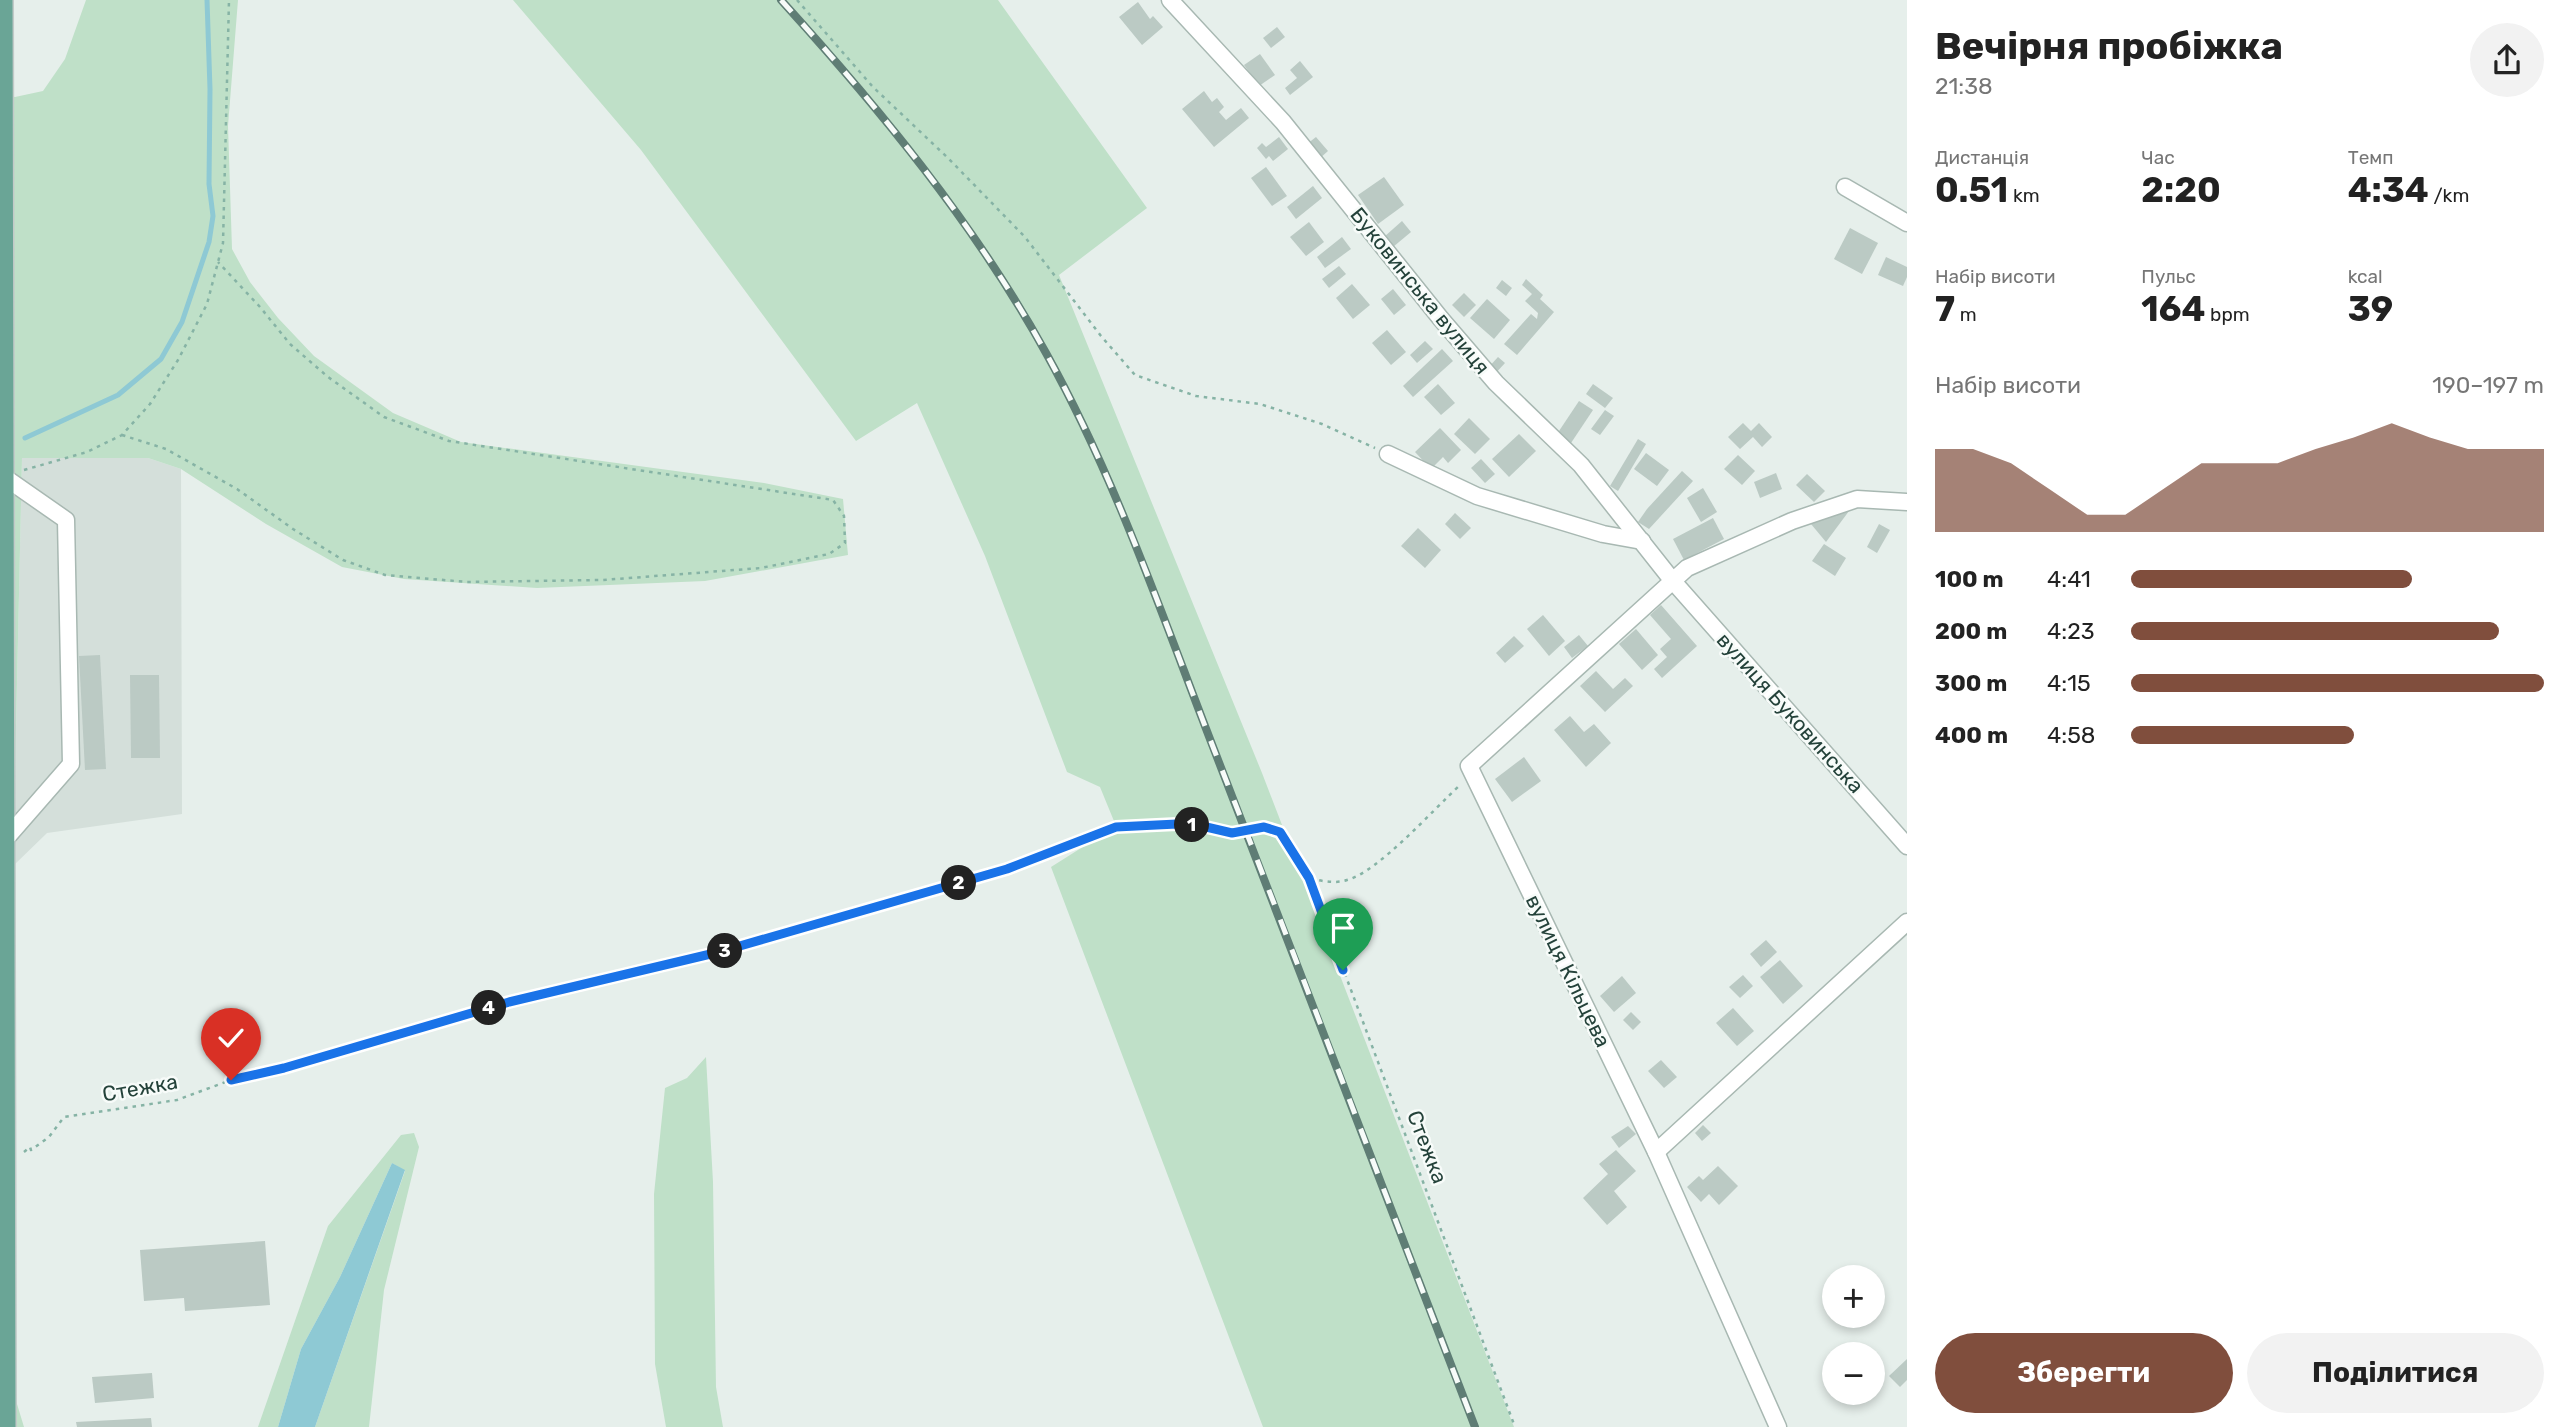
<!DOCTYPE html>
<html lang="uk">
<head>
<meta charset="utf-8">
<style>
	:root { --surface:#fff; --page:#f2f2f2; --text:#222; --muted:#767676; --accent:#804e3d }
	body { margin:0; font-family:Rubik,sans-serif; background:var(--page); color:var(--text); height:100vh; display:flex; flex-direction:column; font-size:26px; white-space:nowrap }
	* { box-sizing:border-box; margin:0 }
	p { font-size:23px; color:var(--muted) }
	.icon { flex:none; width:38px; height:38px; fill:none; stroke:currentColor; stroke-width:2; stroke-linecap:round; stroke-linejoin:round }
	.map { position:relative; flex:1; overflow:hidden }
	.sheet { display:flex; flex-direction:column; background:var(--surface); width:665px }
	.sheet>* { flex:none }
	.fabs { position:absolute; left:1822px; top:1265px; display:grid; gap:14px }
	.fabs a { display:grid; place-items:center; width:63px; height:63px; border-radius:50%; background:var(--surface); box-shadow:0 4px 10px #0003; font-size:35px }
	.pin { position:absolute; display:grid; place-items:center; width:60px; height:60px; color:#fff; margin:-72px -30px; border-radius:50% 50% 50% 0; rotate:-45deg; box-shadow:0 0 7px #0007 }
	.pin .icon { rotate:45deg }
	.km { position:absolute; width:35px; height:35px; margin:-18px; border-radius:50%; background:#222; color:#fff; font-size:19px; line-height:35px; text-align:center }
	.round { display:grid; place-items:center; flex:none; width:74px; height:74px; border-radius:37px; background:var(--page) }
	.headline { display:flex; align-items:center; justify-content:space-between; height:119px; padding:0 28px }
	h1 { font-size:38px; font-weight:700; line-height:52px }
	.stats { display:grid; grid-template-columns:repeat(3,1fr); gap:10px; height:119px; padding:7px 28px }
	.stats div { display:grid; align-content:center }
	.stats b { font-size:35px; font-weight:700 }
	.stats small { font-size:19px; font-weight:400 }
	.stats p { font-size:19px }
	.chart { height:196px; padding:14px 28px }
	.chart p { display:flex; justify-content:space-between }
	.chart svg { width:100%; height:126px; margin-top:7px; fill:var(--accent); opacity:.7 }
	.button { display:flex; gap:14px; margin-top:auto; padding:14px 28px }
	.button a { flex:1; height:80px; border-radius:42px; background:var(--accent); color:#fff; font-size:28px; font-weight:700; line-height:80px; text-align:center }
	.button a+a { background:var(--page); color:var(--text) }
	ul { padding:0 28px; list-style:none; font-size:23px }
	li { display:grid; grid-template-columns:112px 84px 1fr; align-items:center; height:52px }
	li i { height:18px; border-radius:9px; background:var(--accent) }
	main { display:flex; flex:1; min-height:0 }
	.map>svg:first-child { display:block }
	.built { fill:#d4dfda }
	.green { fill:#bfe0c8 }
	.water { fill:#8ec9d4 }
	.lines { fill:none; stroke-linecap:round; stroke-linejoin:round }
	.stream { stroke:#8ec9d4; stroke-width:5 }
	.building { fill:#bbcac4 }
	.minor-casing { stroke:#a8b8b2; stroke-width:19 }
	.primary-casing { stroke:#c2cac8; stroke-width:24 }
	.path { stroke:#86b3a5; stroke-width:2.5; stroke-dasharray:3.5 5; stroke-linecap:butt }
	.minor { stroke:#fff; stroke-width:16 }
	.primary { stroke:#6aa596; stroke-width:21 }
	.rail-casing { stroke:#5f7d75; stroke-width:8 }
	.rail { stroke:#f7fbf9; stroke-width:5; stroke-dasharray:16; stroke-linecap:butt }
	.route-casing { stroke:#fff; stroke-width:14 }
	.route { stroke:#1a73e8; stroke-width:9 }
	.labels { text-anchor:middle; stroke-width:5; stroke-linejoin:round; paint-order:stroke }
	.street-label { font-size:21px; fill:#24423a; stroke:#f7fbf9 }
</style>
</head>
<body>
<main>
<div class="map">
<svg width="1907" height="1427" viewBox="0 0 1907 1427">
	<rect width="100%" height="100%" fill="#e6efeb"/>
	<polygon class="built" points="22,457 148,458 181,469 182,814 47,833 13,866"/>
	<g class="green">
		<polygon points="86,0 238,0 228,126 232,249 250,282 278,318 314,356 393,413 461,442 764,483 843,499 848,555 705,581 537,588 404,579 342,567 266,524 181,469 148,458 22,458 13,866 15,1247 10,1381 24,1427 0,1427 0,95 15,97 43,91 65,59"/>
		<polygon points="513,0 998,0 1147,208 1059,275 1262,773 1514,1427 1263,1427 1051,867 1116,826 1100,787 1067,772 985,556 917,403 856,441 641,150"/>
		<polygon points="706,1057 713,1182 716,1387 723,1427 666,1427 655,1364 654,1194 665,1088 687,1078"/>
		<polygon points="414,1133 419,1147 384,1290 369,1427 315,1427 405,1171 392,1163 340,1277 301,1349 278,1427 258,1427 328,1226 401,1135"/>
	</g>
	<polygon class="water" points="392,1163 405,1170 315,1427 278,1427 301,1349 340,1277"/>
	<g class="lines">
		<polyline class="stream" points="25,438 118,395 161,359 182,322 209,242 213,216 209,184 210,89 207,0"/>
	</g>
	<g class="building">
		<polygon points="1138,2 1150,19 1153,16 1163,27 1142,45 1119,17"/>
		<polygon points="1277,27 1285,37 1271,48 1263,38"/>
		<polygon points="1260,54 1275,75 1259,86 1244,65"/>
		<polygon points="1300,61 1313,77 1290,95 1285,88 1297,78 1290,70"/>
		<polygon points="1204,91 1212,102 1217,98 1224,107 1219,112 1226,120 1241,108 1249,118 1214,147 1182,109"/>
		<polygon points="1279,137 1288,149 1273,161 1269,156 1266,159 1257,148 1262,143 1266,147"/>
		<polygon points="1316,137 1328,151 1319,159 1307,144"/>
		<polygon points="1266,167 1287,196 1272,206 1251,178"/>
		<polygon points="1384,177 1404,205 1378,224 1358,195"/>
		<polygon points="1313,186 1322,198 1296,219 1287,207"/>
		<polygon points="1402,221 1411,232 1393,247 1384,237"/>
		<polygon points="1309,222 1324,242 1306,256 1290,237"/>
		<polygon points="1850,228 1878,243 1862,274 1834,259"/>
		<polygon points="1342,237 1351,249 1325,268 1317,257"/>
		<polygon points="1886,257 1907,267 1907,277 1903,286 1878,275"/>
		<polygon points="1339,266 1346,274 1329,288 1322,279"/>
		<polygon points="1526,279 1543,295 1540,299 1554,312 1517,355 1504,344 1531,314 1537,319 1538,313 1525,301 1532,294 1522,285"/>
		<polygon points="1502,280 1512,288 1506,296 1496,288"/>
		<polygon points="1352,284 1370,305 1353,319 1336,298"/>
		<polygon points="1393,289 1406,305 1394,315 1381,299"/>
		<polygon points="1464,293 1476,305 1464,317 1452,305"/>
		<polygon points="1487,299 1510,320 1494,339 1470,318"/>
		<polygon points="1387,330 1406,352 1391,365 1372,343"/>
		<polygon points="1425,341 1433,349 1417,363 1410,355"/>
		<polygon points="1442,349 1453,361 1413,397 1403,386"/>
		<polygon points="1498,357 1505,363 1494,375 1487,369"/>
		<polygon points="1438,384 1455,403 1441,415 1424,397"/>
		<polygon points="1593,384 1613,398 1605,408 1586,394"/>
		<polygon points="1579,401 1593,410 1569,446 1555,437"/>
		<polygon points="1605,410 1614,416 1600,435 1591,429"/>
		<polygon points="1469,418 1490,439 1475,454 1454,434"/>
		<polygon points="1743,423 1751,431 1759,423 1772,437 1762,447 1753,437 1740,449 1728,437"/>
		<polygon points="1440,428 1461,450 1448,463 1443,457 1431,469 1415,452"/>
		<polygon points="1519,434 1536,451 1509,477 1492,459"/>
		<polygon points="1638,439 1646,444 1618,491 1610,486"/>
		<polygon points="1646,453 1669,470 1657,486 1634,469"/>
		<polygon points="1738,455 1755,471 1742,485 1724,469"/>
		<polygon points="1481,459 1495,474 1485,483 1471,468"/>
		<polygon points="1682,471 1693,481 1649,529 1638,522 1647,509"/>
		<polygon points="1776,473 1782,489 1760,498 1754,482"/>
		<polygon points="1807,474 1825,491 1814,502 1796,485"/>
		<polygon points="1703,488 1717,512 1701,522 1687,498"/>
		<polygon points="1849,511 1826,542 1811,524"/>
		<polygon points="1455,513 1471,528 1460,539 1445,524"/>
		<polygon points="1713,518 1724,539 1684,560 1673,539"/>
		<polygon points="1879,524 1890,530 1877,553 1867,547"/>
		<polygon points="1418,528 1441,550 1425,568 1401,546"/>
		<polygon points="1824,544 1846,558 1835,576 1812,561"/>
		<polygon points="1661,605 1697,646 1662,678 1654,669 1667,657 1660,649 1671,639 1650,615"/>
		<polygon points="1543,615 1565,641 1549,656 1527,629"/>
		<polygon points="1636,629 1658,655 1642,670 1619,644"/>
		<polygon points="1579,635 1588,646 1572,658 1564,647"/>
		<polygon points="1514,636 1524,646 1505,663 1496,653"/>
		<polygon points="100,655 106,769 85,770 79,656"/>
		<polygon points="1596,671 1613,689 1625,678 1633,686 1605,712 1580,686"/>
		<polygon points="130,675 159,675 160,758 131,758"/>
		<polygon points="1570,716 1584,732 1594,724 1611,743 1586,767 1554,730"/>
		<polygon points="1524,757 1541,781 1512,802 1495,779"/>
		<polygon points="1766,940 1777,952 1761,967 1750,954"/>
		<polygon points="1780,960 1803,986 1783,1004 1760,977"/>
		<polygon points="1743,975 1753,986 1740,998 1729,987"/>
		<polygon points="1622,976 1636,993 1614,1012 1600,996"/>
		<polygon points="1733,1008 1754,1031 1737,1046 1716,1023"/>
		<polygon points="1631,1012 1641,1022 1633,1030 1623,1020"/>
		<polygon points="1661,1060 1677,1077 1664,1088 1648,1071"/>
		<polygon points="1703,1125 1711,1133 1702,1141 1695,1133"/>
		<polygon points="1628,1126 1636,1134 1619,1148 1611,1137"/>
		<polygon points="1616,1150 1636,1171 1614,1191 1627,1207 1607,1225 1583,1198 1608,1174 1599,1164"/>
		<polygon points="1718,1166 1738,1186 1719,1205 1709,1194 1701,1202 1687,1187 1699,1176 1703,1180"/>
		<polygon points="265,1241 270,1305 185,1311 184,1298 144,1301 140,1250"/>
		<polygon points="1907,1359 1907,1380 1900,1387 1889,1376"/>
		<polygon points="152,1373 154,1398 95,1403 92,1377"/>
		<polygon points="151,1418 152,1427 77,1427 76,1422"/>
	</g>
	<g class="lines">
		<g class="minor-casing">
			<g id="minor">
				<polyline points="1170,0 1283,122 1441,319 1496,383 1581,465 1672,580 1907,846"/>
				<polyline points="1845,187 1907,223"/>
				<polyline points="1388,454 1477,496 1603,534 1642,541"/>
				<polyline points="3,476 66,520 71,764 3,842"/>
				<polyline points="1656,1152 1907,922"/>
				<polyline points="1778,1427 1656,1152 1469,766 1687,568 1792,521 1857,499 1907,502"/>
			</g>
		</g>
		<g class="primary-casing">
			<polyline id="primary" points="2,0 5,1427"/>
		</g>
		<g class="path">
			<polyline points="797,0 873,87 948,158 1025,237 1101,336 1135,375 1196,396 1260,404 1322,424 1375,448"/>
			<polyline points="122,435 166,449 237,489 293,529 343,560 385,575 467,582 603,580 761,568 829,554 845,543 844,516 833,500 449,441 384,417 328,377 290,344 260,307 218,262"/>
			<polyline points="24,470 87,452 122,435 150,404 178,360 207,304 223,243 229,0"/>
			<path d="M 1177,824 L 1202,826 L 1232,833 L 1263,827 L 1280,832 L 1309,878 C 1321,881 1335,884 1347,880 C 1378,872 1434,809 1460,785"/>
			<polyline points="1309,878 1515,1427"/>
			<polyline points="24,1152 30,1147 31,1150 49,1137 64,1117 177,1100 231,1080 284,1068 509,1002 719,952 1007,869 1116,827 1177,824"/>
		</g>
		<use href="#minor" class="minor"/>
		<use href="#primary" class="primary"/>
		<g class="rail-casing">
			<path id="rail" d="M 781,0 C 879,108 975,224 1046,353 C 1116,479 1163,618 1215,752 C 1303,976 1388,1202 1475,1427"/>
		</g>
		<use href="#rail" class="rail"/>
	</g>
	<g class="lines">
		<g class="route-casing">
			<polyline id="route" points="231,1080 284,1068 509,1002 719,952 1007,869 1116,827 1177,824 1202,826 1232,833 1264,827 1280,832 1309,878 1343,970"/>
		</g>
		<use href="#route" class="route"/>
	</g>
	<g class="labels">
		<g class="street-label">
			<text transform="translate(1420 291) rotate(51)" y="7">Буковинська вулиця</text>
			<text transform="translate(1790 713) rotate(48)" y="7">вулиця Буковинська</text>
			<text transform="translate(1568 971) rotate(64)" y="7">вулиця Кільцева</text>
			<text transform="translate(140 1088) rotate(-10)" y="7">Стежка</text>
			<text transform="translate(1427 1147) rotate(69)" y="7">Стежка</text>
		</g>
	</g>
</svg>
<div class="fabs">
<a>+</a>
<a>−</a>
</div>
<div class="pin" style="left:1343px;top:970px;background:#1e9e55"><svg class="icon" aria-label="arrive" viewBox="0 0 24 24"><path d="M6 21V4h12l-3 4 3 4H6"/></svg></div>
<div class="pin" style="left:231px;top:1080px;background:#d93025"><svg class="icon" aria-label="check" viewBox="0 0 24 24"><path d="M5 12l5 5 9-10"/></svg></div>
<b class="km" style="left:1192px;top:825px">1</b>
<b class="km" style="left:959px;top:883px">2</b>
<b class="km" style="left:725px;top:951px">3</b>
<b class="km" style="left:489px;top:1008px">4</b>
</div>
<section class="sheet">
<div class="headline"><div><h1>Вечірня пробіжка</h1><p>21:38</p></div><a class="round"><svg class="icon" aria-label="share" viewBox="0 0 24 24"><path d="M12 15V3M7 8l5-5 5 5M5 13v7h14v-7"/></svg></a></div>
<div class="stats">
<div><p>Дистанція</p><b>0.51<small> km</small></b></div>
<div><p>Час</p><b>2:20</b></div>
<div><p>Темп</p><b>4:34<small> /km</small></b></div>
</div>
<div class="stats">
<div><p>Набір висоти</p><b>7<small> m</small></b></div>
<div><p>Пульс</p><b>164<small> bpm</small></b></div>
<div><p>kcal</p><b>39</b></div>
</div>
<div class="chart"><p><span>Набір висоти</span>190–197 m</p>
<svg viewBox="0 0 160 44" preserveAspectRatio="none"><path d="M0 44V15L10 15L20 20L30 29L40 38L50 38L60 29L70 20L80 20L90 20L100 15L110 11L120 6L130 11L140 15L150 15L160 15V44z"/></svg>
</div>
<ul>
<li><b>100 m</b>4:41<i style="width:68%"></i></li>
<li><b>200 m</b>4:23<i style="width:89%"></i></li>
<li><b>300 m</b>4:15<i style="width:100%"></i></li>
<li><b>400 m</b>4:58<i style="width:54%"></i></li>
</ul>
<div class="button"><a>Зберегти</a><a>Поділитися</a></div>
</section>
</main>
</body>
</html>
